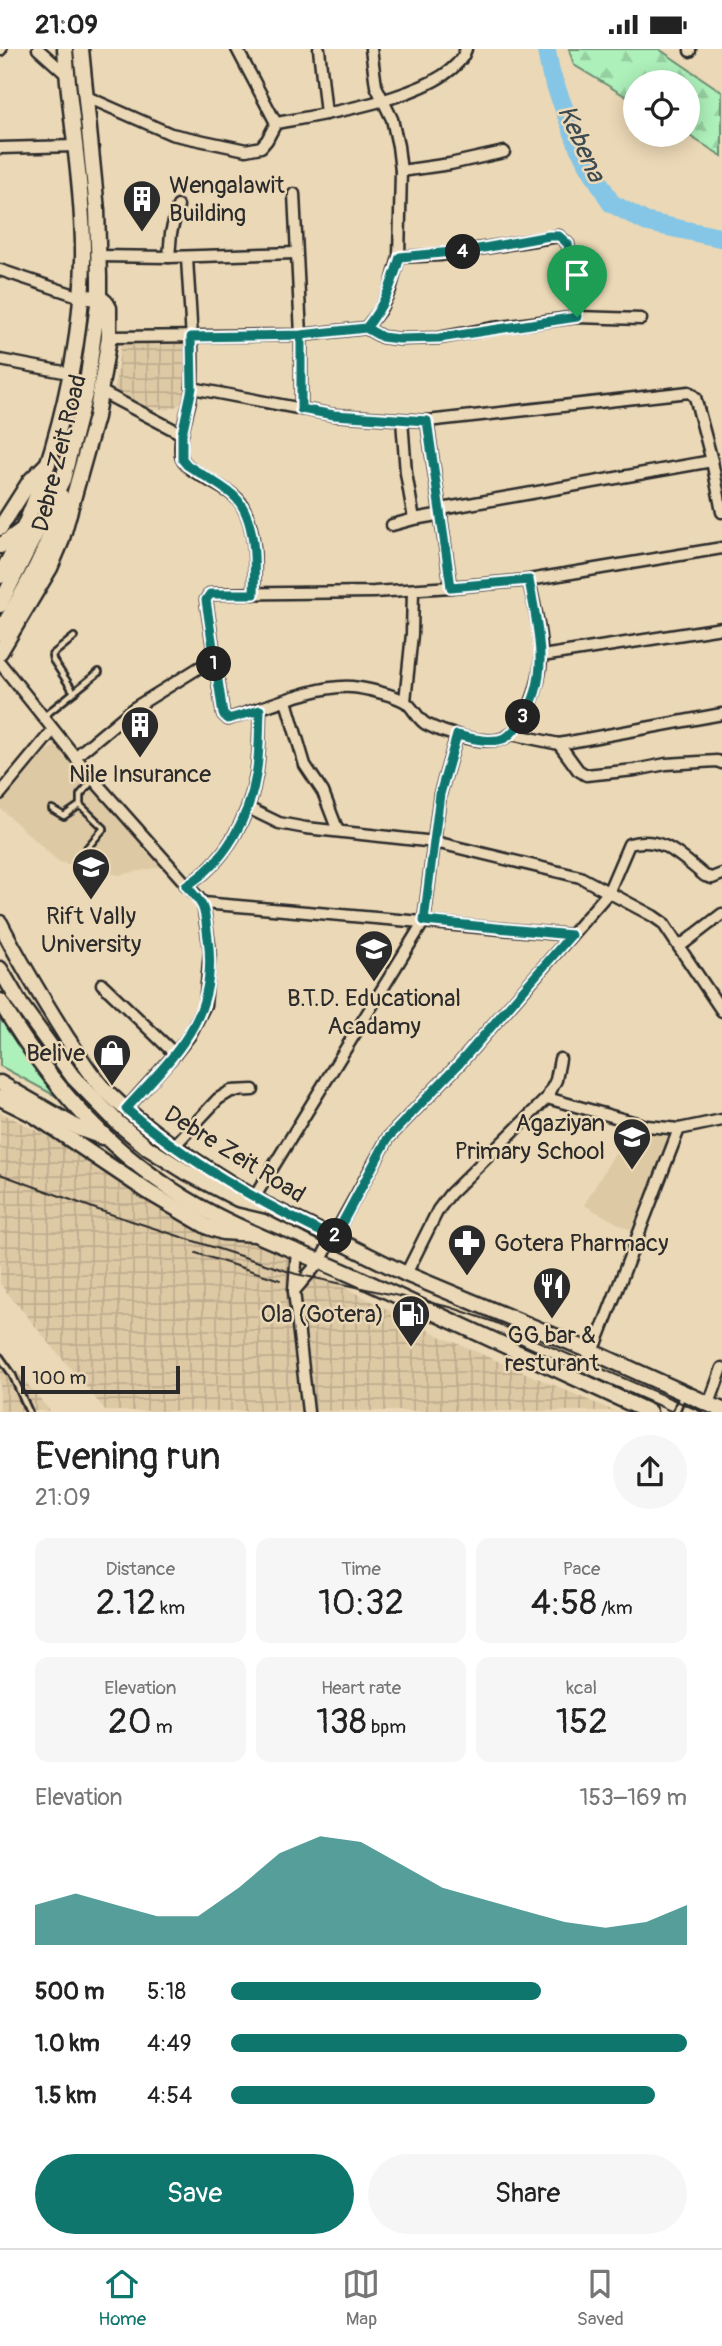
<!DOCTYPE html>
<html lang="en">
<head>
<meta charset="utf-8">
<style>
	:root { --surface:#fff; --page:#f6f6f6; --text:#222; --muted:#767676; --line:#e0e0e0; --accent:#0f766e }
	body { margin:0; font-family:Pangolin,sans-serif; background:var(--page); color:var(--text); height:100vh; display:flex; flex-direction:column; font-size:26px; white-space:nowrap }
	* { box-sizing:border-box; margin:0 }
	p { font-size:23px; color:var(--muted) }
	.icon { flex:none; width:38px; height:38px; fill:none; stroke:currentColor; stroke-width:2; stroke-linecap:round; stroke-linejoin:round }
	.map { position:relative; height:1363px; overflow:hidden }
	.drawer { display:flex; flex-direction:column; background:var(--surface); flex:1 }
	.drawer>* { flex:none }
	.controls { position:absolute; left:623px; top:21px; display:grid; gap:14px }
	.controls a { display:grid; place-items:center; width:77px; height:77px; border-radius:50%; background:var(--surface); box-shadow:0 4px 18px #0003; font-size:35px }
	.scale { position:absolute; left:21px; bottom:18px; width:159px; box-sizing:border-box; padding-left:7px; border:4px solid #2b2b2b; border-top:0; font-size:19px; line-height:24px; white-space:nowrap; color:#2b2b2b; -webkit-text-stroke:5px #ebd8b6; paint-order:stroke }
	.pin { position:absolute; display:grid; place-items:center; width:60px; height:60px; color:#fff; margin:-72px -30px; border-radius:50% 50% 50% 0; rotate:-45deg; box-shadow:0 0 7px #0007 }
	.pin .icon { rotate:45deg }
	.km { position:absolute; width:35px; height:35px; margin:-18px; border-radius:50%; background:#222; color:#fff; font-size:19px; line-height:35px; text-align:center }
	.round { display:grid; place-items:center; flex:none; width:74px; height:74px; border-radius:37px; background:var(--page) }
	.headline { display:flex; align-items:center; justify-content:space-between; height:119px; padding:0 35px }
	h1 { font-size:38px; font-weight:600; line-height:52px }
	.metrics { display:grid; grid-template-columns:repeat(3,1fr); gap:10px; height:119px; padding:7px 35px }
	.metrics div { display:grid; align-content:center; border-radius:14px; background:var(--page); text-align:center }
	.metrics b { font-size:35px; font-weight:600 }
	.metrics small { font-size:19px; font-weight:400 }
	.metrics p { font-size:19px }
	.chart { height:196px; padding:14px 35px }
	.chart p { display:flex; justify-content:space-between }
	.chart svg { width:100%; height:126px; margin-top:7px; fill:var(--accent); opacity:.7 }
	.action { display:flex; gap:14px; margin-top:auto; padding:14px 35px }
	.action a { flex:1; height:80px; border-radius:42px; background:var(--accent); color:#fff; font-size:28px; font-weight:600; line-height:80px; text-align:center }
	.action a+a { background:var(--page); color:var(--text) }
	ul { padding:0 35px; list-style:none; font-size:23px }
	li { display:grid; grid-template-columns:112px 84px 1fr; align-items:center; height:52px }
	li i { height:18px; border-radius:9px; background:var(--accent) }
	.status { display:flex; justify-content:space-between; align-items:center; height:49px; padding:0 35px; background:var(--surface); direction:ltr }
	.status svg { height:19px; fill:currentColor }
	.menu { display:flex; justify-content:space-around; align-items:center; height:98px; border-top:2px solid var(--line); background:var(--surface); font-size:19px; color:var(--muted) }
	.menu a { display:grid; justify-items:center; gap:4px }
	.menu .on { color:var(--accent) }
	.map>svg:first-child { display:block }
	.built { fill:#dec9a5 }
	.industrial { fill:url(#industrial-grid) }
	.grass { fill:#adf0ba; stroke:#6c8e72; stroke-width:2 }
	.forest { fill:url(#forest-firs); stroke:#6c8e72; stroke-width:2 }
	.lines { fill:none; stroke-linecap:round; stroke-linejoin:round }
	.river { stroke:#85c6e6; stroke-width:19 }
	.service-casing { stroke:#2b2b2b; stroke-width:10 }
	.minor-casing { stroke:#2b2b2b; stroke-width:15 }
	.secondary-casing { stroke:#2b2b2b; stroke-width:19 }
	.primary-casing { stroke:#2b2b2b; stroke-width:19 }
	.service { stroke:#ebd8b6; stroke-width:4.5 }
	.minor { stroke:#ebd8b6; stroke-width:10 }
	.secondary { stroke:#ebd8b6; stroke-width:14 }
	.primary { stroke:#ebd8b6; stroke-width:14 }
	.tram { stroke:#2b2b2b; stroke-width:2 }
	.route-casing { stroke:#fff; stroke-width:14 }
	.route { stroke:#0f766e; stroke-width:9 }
	.labels { text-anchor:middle; stroke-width:5; stroke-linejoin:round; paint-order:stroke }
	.poi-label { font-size:24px; fill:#2b2b2b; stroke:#ebd8b6 }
	.street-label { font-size:24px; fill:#2b2b2b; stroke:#ebd8b6 }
	.water-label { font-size:26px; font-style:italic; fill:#3d4a50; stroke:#ebd8b6 }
</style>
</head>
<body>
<div class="status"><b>21:09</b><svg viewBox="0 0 49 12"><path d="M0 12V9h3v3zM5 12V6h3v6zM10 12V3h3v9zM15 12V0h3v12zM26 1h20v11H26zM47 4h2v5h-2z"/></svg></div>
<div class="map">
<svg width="722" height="1363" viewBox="0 0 722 1363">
	<defs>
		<pattern id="industrial-grid" width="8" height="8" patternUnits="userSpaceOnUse" patternTransform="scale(1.75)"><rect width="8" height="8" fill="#dec9a5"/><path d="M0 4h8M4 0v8" fill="none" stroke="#bfad8e"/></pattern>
		<pattern id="forest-firs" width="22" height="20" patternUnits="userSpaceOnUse" patternTransform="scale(1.75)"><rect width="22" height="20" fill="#adf0ba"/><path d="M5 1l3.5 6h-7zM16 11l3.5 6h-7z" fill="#95cea0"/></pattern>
	</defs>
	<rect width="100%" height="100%" fill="#ebd8b6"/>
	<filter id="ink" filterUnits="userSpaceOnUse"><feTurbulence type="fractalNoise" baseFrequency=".0143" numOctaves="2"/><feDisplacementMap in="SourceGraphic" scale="14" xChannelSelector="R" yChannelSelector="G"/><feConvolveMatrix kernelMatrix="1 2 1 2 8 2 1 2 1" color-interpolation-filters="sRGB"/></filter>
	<g filter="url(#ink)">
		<g class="built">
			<polygon points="61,694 165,817 119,826 59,813 0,759 0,755 46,702"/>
			<polygon points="631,1077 673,1089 634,1183 584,1156"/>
		</g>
		<g class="industrial">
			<polygon points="183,293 188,299 184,353 168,361 142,357 114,343 121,295"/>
			<polygon points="0,1063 442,1288 614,1362 106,1362 0,1235"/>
			<polygon points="0,1302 50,1362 0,1362"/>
		</g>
		<polygon class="grass" points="0,960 65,1052 0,1017"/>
		<polygon class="forest" points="569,0 659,0 722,43 722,107 688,86 688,33 635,33 635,53 574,16"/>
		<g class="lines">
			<polyline class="river" points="546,0 551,25 579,99 611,154 646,173 722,189"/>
			<g class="service-casing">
				<g id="service">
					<polyline points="74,643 99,623"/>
					<polyline points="43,668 74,643 53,611 52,606 74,588"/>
					<polyline points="80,756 80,746 93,731"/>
					<polyline points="52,760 64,767 80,756 104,779 87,799"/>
					<polyline points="0,1308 12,1325 29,1363"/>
					<polyline points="676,1363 682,1347"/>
				</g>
			</g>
			<g class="minor-casing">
				<g id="minor">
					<polyline points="38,0 67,26"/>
					<polyline points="237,0 276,74"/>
					<polyline points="319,0 326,65"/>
					<polyline points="0,1 1,0"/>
					<polyline points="690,2 690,0"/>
					<polyline points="87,48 171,85 246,101 261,98 267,91 276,74"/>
					<path d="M 276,74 C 319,66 452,47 466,0"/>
					<polyline points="0,99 75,97"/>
					<polyline points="401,122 450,115 504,103"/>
					<polyline points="294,145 301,286 301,360"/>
					<polyline points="98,207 169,208 296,204"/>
					<polyline points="169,208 171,184 178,157"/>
					<path d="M 187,208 C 189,250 194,294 192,337 C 191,360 178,382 181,406 C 183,425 232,437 242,456 C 257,481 255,517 254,545"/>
					<polyline points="399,208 440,206 559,187 568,195 577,268"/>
					<polyline points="0,221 81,248"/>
					<polyline points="366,279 380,261 390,241 399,208 401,122 398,97 392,70 376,37 371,0"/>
					<polyline points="109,288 301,286 366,279 382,288 399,290 439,289 494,279 577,268 641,270"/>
					<polyline points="0,311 69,324"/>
					<polyline points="192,339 334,366 427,372 689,343 695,348 712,412 722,463"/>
					<polyline points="100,342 182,385"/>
					<polyline points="402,371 406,424 414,470 442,465"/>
					<polyline points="427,372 451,538"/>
					<polyline points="441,460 712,412"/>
					<polyline points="392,476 414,470"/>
					<path d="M 529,531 C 533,552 543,589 541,610 C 540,633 527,680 504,689 C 486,697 443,684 426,675 C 417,670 413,657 404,652 C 394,646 364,639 352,638 C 318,635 262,660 228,670 L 223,665 L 206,551 L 210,545 L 374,543 L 451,538 L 529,531 L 722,499"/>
					<polyline points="542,607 722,579"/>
					<polyline points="0,614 93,730 203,854 210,902 205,956 190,986 175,1005 126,1060"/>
					<polyline points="286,652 305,716 323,743 338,782"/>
					<polyline points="405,652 412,585 413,541"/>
					<polyline points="511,685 559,695 722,665"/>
					<polyline points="559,695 578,721 586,726 635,721 666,715 717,712 722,714"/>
					<polyline points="75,708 134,659 213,610"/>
					<polyline points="0,745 53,681"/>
					<polyline points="248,759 279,774 306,779 435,793 580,828 653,867 663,874 679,898 722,865"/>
					<path d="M 186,837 C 224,814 249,770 256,726 C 260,705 259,682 260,661"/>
					<polyline points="203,854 571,886"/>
					<polyline points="679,898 722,962"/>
					<polyline points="102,935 175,1005"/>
					<polyline points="547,1049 647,1077 679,1080"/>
					<polyline points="174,1097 218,1050 231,1042 253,1041"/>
					<polyline points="254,1149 424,872 440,745 457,686"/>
					<polyline points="297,1201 294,1242 308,1363"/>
					<polyline points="406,1225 438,1161 450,1145 547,1049 556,1031 560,1010"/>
					<path d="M 294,1242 L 320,1212 L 388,1089 L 458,1016 L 608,844 L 629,795 C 663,786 680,807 705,827 L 712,829 L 722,825"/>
					<polyline points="593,1303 679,1080 722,1071"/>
					<polyline points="709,1355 722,1319"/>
				</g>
			</g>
			<g class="secondary-casing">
				<g id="secondary">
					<polyline points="0,479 30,432 48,414"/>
					<path d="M 0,603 L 50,519 L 61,493 L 96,368 L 109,288 L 109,259 C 104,247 93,248 81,248"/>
					<path d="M 0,874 C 20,913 43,951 67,989 C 79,1006 89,1025 104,1040 C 150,1086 209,1121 264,1155"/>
					<polyline points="0,1049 34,1066 150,1144 208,1178 223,1183 255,1185"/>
				</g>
			</g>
			<g class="primary-casing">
				<g id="primary">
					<polyline points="0,497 22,481"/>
					<path d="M 0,527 C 50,437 81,314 83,211 C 84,142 70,69 65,0"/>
					<polyline points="0,556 63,430 86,341 99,248 99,228 97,161 81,0"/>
					<path d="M 0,583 C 22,545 55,490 61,447"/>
					<polyline points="0,920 21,956 73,1028 118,1074 148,1099 186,1123 238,1150 268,1157 406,1225 593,1303 722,1361"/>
					<path d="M 0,952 C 52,1041 122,1118 215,1166 C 263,1191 316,1209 365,1232 C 460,1276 555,1319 649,1363"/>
					<polyline points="0,1034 80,1080 102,1088"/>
				</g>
			</g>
			<use href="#service" class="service"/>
			<use href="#minor" class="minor"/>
			<use href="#secondary" class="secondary"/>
			<use href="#primary" class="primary"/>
			<g class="tram">
				<polyline points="0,1125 104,1163 296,1225 450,1258 494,1273 702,1363"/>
				<polyline points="196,1204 280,1231"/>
				<polyline points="509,1291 673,1363"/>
			</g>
		</g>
	</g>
	<g class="lines" filter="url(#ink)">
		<g class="route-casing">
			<path id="route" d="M 577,268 L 439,289 L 399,290 L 382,288 L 366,279 L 301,286 L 191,288 L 192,339 L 182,385 L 182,410 L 187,416 C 202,426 220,435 233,446 C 257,467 255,516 254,545 L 210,545 L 206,551 L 223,665 L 228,670 L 260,661 C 259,682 260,705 256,726 C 249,770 224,814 186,837 C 207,858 204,860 208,889 C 219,969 175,1005 126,1060 C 188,1113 260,1154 334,1189 L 388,1089 L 458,1016 L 571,886 L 424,872 L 440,745 L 457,686 C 471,689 491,695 505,689 C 513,685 518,676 523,669 C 552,627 537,577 529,531 L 451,538 L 427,372 L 334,366 L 301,360 L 301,286 L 366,279 C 384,257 392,235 400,208 L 473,201 L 549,187 L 559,187 L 568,195 L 577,268"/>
		</g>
		<use href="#route" class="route"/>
	</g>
	<defs>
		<g id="building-pin" transform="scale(2.0125)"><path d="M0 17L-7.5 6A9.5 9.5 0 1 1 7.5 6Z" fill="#2b2b2b" stroke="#ebd8b6"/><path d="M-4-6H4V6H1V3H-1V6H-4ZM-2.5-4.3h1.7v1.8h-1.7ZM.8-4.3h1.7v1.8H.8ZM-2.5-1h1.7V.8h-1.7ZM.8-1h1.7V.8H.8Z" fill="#fff"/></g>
		<g id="university-pin" transform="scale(2.0125)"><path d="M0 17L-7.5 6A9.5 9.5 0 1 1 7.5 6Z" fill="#2b2b2b" stroke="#ebd8b6"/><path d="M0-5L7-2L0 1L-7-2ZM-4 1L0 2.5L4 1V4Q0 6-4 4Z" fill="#fff"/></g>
		<g id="school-pin" transform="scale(2.0125)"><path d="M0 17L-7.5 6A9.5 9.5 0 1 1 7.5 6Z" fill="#2b2b2b" stroke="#ebd8b6"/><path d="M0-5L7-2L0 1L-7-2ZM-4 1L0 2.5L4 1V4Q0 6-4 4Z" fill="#fff"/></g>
		<g id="shop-pin" transform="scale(2.0125)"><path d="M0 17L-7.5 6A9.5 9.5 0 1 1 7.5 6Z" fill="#2b2b2b" stroke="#ebd8b6"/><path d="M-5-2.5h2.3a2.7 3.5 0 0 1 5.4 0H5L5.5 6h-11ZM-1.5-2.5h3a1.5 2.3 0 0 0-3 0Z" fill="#fff"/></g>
		<g id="pharmacy-pin" transform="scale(2.0125)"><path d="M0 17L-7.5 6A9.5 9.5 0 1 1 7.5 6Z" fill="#2b2b2b" stroke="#ebd8b6"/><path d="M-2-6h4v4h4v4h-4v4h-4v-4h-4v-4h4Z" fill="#fff"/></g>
		<g id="restaurant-pin" transform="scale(2.0125)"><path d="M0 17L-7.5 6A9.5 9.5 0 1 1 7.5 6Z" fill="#2b2b2b" stroke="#ebd8b6"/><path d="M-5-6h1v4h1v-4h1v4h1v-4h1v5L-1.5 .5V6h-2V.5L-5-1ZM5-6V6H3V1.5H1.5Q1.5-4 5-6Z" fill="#fff"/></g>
		<g id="fuel-pin" transform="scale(2.0125)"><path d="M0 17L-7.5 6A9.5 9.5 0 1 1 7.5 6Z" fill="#2b2b2b" stroke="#ebd8b6"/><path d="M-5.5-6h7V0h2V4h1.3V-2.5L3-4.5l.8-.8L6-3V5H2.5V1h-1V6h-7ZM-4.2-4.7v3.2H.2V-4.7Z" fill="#fff"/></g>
	</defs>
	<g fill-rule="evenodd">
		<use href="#building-pin" x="142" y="150"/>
		<use href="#building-pin" x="140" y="676"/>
		<use href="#university-pin" x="91" y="818"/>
		<use href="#school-pin" x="374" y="900"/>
		<use href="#shop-pin" x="112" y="1004"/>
		<use href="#school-pin" x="632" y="1088"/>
		<use href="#pharmacy-pin" x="467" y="1194"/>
		<use href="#restaurant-pin" x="552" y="1237"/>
		<use href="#fuel-pin" x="411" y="1265"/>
	</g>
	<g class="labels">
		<g class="poi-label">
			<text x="169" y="144" text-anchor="start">Wengalawit<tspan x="169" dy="28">Building</tspan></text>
			<text x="140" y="733">Nile Insurance</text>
			<text x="91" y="875">Rift Vally<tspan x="91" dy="28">University</tspan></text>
			<text x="374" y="957">B.T.D. Educational<tspan x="374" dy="28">Acadamy</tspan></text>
			<text x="85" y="1012" text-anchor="end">Belive</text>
			<text x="605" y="1082" text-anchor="end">Agaziyan<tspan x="605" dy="28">Primary School</tspan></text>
			<text x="494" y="1202" text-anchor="start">Gotera Pharmacy</text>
			<text x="384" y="1273" text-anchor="end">Ola (Gotera)</text>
			<text x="552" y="1294">GG bar &amp;<tspan x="552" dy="28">resturant</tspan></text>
		</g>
		<g class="street-label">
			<text transform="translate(59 404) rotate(-76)" y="8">Debre Zeit Road</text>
			<text transform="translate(235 1105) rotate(32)" y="8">Debre Zeit Road</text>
		</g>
		<g class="water-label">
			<text transform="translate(582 94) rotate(66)" y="9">Kebena</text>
		</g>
	</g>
</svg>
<div class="controls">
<a><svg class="icon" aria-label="locate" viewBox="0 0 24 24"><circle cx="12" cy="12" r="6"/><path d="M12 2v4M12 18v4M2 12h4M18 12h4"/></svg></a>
</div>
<div class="scale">100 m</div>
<div class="pin" style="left:577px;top:268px;background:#1e9e55"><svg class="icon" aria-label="arrive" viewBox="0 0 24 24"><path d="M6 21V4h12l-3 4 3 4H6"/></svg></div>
<b class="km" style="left:214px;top:615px">1</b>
<b class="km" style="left:335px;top:1187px">2</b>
<b class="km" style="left:523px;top:668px">3</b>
<b class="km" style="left:463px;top:203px">4</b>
</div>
<section class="drawer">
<div class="headline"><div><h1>Evening run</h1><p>21:09</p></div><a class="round"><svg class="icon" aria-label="share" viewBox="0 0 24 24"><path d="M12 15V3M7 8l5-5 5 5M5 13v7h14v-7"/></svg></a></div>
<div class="metrics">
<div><p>Distance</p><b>2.12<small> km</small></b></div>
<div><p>Time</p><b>10:32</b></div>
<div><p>Pace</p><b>4:58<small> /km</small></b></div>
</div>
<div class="metrics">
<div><p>Elevation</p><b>20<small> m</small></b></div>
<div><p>Heart rate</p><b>138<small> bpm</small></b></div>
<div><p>kcal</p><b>152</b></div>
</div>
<div class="chart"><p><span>Elevation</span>153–169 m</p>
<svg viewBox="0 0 160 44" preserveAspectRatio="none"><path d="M0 44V30L10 26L20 30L30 34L40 34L50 24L60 12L70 6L80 8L90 16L100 24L110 28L120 32L130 36L140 38L150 36L160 30V44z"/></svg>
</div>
<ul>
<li><b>500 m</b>5:18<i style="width:68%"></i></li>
<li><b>1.0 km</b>4:49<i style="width:100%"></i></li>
<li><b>1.5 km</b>4:54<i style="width:93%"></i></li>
</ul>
<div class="action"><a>Save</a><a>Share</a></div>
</section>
<nav class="menu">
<a class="on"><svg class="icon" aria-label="home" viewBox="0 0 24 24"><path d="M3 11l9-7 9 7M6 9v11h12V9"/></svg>Home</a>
<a><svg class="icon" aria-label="map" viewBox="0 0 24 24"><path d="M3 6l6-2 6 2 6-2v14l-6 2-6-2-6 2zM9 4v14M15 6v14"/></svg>Map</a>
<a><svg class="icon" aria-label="saved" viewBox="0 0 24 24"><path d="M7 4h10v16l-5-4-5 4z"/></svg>Saved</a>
</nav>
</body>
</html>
